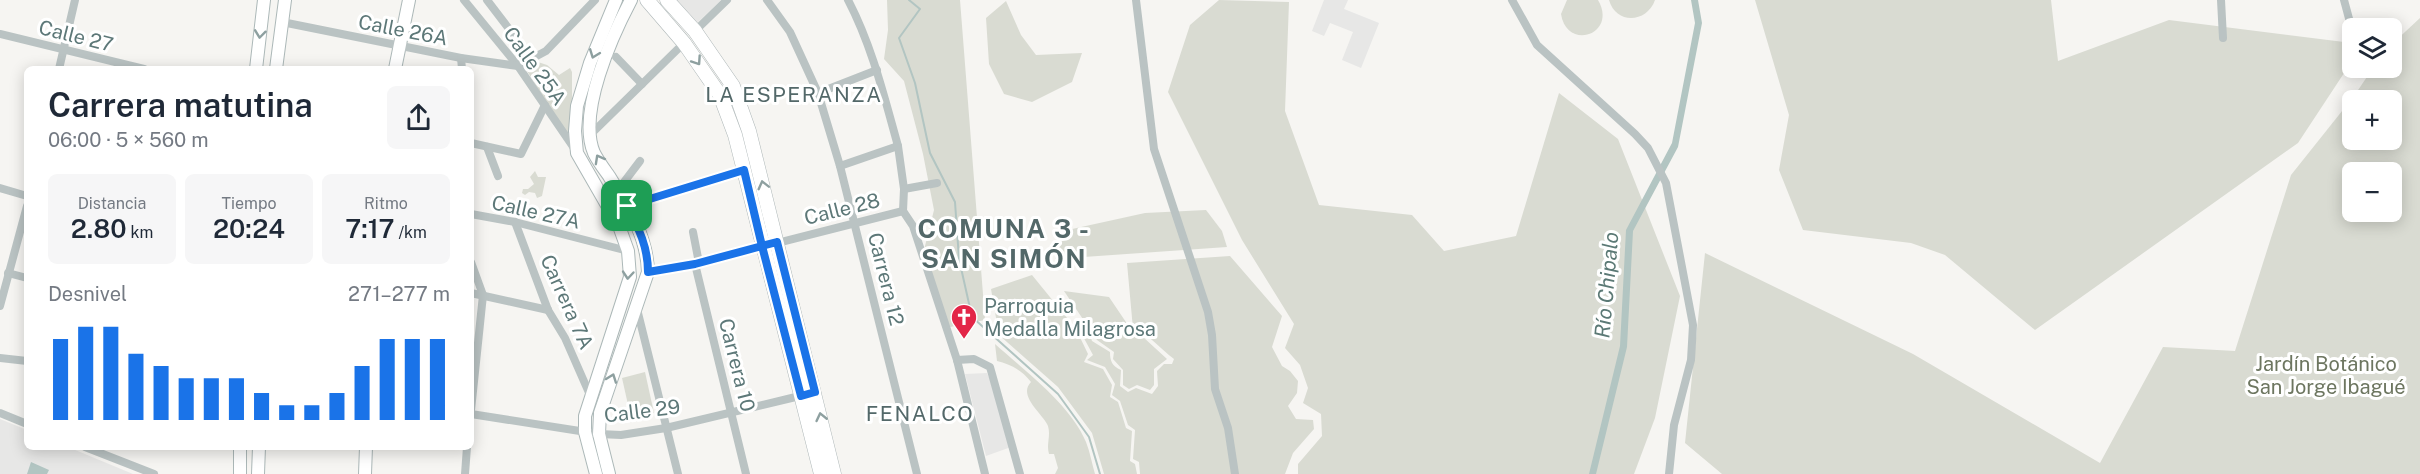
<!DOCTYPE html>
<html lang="es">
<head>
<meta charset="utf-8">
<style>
	:root { --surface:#fff; --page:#f6f6f7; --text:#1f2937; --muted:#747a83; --accent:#1a73e8 }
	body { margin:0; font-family:"Public Sans",sans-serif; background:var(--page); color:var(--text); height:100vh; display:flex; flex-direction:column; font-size:22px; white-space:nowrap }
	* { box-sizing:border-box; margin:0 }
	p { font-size:20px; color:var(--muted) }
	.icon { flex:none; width:33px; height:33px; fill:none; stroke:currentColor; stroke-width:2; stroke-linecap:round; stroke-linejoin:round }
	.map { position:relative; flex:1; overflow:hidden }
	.sheet { position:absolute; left:24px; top:66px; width:450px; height:384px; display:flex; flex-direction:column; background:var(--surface); border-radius:9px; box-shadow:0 3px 15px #0003 }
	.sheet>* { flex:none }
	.fabs { position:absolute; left:2342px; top:18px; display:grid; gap:12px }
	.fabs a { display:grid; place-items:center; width:60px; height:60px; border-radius:9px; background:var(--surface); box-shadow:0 3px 15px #0003; font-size:30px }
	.pin { position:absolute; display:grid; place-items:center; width:51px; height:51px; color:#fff; margin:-26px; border-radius:12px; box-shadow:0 3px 9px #0006 }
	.round { display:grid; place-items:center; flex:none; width:63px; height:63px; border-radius:9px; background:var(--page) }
	.overview { display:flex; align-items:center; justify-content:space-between; height:102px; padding:0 24px }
	h1 { font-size:33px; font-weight:600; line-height:45px }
	.stats { display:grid; grid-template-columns:repeat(3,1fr); gap:9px; height:102px; padding:6px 24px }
	.stats div { display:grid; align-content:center; border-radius:9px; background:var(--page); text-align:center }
	.stats b { font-size:26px; font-weight:600 }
	.stats small { font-size:16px; font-weight:400 }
	.stats p { font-size:16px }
	.chart { height:168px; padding:12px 24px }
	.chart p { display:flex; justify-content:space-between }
	.chart svg { width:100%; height:108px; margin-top:6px; stroke:var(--accent); stroke-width:6 }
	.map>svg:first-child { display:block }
	.built { fill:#e7e7e6 }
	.green { fill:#d9dbd2; fill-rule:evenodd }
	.water { fill:#b2c5c2 }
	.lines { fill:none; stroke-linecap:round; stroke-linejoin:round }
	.stream { stroke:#b2c5c2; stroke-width:2 }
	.secondary-casing { stroke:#acb8b8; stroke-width:14 }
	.primary-casing { stroke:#aeb7b8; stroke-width:15 }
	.street { stroke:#bac3c3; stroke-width:8 }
	.secondary { stroke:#fff; stroke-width:12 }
	.primary { stroke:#fff; stroke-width:14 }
	.oneway { stroke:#8ea0a0 }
	.route-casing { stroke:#fff; stroke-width:12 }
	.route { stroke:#1a73e8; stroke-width:8 }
	.labels { text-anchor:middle; stroke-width:6; stroke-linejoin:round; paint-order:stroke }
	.street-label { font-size:20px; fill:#5d7878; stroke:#fff }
	.poi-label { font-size:20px; fill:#5d7878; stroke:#fff; text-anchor:start }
	.park-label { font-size:20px; fill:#6d7660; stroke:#fff }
	.neighbourhood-label { font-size:21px; letter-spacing:1.5px; fill:#536869; stroke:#fff }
	.water-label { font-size:21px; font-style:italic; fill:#5b7975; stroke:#fff }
	.district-label { font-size:26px; font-weight:bold; letter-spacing:1.5px; fill:#536869; stroke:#fff }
</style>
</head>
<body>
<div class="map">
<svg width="2420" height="474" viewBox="0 0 2420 474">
	<rect width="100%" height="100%" fill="#f6f5f2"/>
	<g class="built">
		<polygon points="672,0 721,0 696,24"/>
		<polygon points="1324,0 1348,0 1344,9 1379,23 1361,68 1342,60 1353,32 1330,23 1324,36 1312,31"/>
		<polygon points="987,373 997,396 1011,447 986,456 965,374"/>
		<polygon points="0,419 27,430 27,447 68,447 133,474 0,474"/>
	</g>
	<g class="green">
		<polygon points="887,0 960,0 985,320 950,327 923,254 934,210 923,154 904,81 884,59 888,30"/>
		<polygon points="1219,0 1289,2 1285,111 1319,205 1412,215 1444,251 1516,236 1559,93 1618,139 1680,296 1655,418 1634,474 1298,474 1298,464 1322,436 1321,414 1303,403 1308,388 1300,365 1285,348 1294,324 1242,240 1168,92 1190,25"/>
		<path d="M 1567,0 L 1598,0 C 1618,34 1567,52 1561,14 Z"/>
		<path d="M 1609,0 L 1655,0 C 1647,23 1616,25 1609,0 Z"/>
		<polygon points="1755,0 2051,0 2058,61 2169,20 2352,43 2352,61 2298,143 2035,330 1945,255 1911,243 1803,230 1779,170 1789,115"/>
		<polygon points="1006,1 1021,35 1036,55 1082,53 1072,82 1032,102 1004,94 989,64 986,18"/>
		<path d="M 2420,18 L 2420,474 L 1722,474 L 1685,443 L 1705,253 L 1913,354 L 2100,463 L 2163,347 L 2235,351 L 2291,175 L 2354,96 L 2373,68 L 2391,68 L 2391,45 ZM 2352,100 L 2391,100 L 2391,140 L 2352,140 ZM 2352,172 L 2391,172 L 2391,212 L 2352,212 Z"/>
		<polygon points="535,61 547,65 559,75 570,68 572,72 572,121 570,141 524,66"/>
		<polygon points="535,171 538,177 546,177 542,196 537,198 535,193 529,192 525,195 522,193 523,189 528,189 534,184 530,177"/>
		<polygon points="1206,210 1222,231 1227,247 1055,259 1063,231 1145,213"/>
		<path d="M 1230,256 L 1282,316 L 1272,347 L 1282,366 L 1290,371 L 1298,381 L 1297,393 L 1288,406 L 1296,419 L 1313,420 L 1314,429 L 1293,453 L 1285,474 L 1140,474 L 1139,462 L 1133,459 L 1135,430 L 1128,425 L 1120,401 L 1112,395 L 1115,384 L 1105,367 L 1087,360 L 1093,355 L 1079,329 L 1089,332 L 1092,341 L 1110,352 C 1110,361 1112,366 1121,370 L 1120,386 L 1128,392 L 1136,388 L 1152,394 L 1158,386 L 1157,371 L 1164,364 L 1172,364 L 1174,359 C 1160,349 1150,334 1133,329 L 1127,263 Z"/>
		<polygon points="1032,275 1076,329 1088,354 1084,362 1103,369 1112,385 1110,397 1118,402 1126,428 1132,431 1130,461 1135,464 1137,474 1104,474 1092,433 1058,387 999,335 991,289"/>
		<polygon points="1064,291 1109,297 1134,334 1143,337 1167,359 1154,369 1154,385 1150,390 1137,385 1129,389 1123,385 1123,370 1113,359 1114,352 1097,340"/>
		<path d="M 995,344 C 1024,370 1071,405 1086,442 C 1090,452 1092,464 1095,474 L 1055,474 L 1058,468 L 1054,454 L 1049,454 C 1046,444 1051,436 1048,426 C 1044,415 1017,396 1031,382 C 1022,370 1010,364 997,361 Z"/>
		<polygon points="645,372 654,413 631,418 622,378"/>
	</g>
	<g class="water">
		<polygon points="1691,0 1698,0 1702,23 1678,147 1633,231 1627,347 1596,474 1589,474 1620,346 1626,230 1672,143 1695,23"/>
		<polygon points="31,462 49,470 47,474 27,474"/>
	</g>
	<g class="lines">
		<polyline class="stream" points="909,0 920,9 899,38 915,83 930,153 955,202 959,259 972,317 1058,394 1089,437 1100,474"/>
		<g class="secondary-casing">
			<g id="secondary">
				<polyline points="256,69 264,0"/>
				<polyline points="276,69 285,0"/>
				<polyline points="395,69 409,0"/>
				<polyline points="240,474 240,447"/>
				<polyline points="258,474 259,447"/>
				<polyline points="365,474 366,447"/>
				<polyline points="596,474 585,432 585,416 630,277 628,251 619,226 577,153 575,131 577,106 590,63 616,0"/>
				<path d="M 609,474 L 599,434 L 600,413 L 648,272 C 647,235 628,207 609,176 C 604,169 598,161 594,153 C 577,113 612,36 631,0"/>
			</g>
		</g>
		<g class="primary-casing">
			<g id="primary">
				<polyline points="647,0 684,43 720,95 735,135 821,474"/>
				<polyline points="667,0 695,31 733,86 749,131 834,474"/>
			</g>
		</g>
		<g class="street">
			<polyline points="464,0 518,66 576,151"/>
			<polyline points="487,0 532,59"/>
			<polyline points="767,0 790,32 818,93 840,166 917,474"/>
			<polyline points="1136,0 1154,149 1208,312 1212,335 1215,389 1228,428 1235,474"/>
			<polyline points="1512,0 1537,45 1635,134 1648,148 1666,183 1693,325 1691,360 1674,425 1669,474"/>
			<polyline points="2221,0 2223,38"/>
			<polyline points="2344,0 2351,26"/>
			<polyline points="282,22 461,58 518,66 546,51 595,0"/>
			<polyline points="695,31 727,0"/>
			<polyline points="0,34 144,69"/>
			<polyline points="616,57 642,84"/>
			<polyline points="461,58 462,69"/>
			<polyline points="59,69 75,0"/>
			<polyline points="818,93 877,70"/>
			<polyline points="590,135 684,43"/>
			<polyline points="471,143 521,154 545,105"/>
			<polyline points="898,146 904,189 903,211 913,226 957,360 985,474"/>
			<polyline points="487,147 498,176"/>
			<path d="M 840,166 L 898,146 C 884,96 872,46 848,0"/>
			<polyline points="0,188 27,196"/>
			<polyline points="904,189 937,183"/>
			<polyline points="618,190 640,161"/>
			<polyline points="627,206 744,170"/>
			<polyline points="471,214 515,222 628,251"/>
			<polyline points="515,222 548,310 565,338 590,395"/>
			<polyline points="693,232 699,263"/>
			<polyline points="471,262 483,295 471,410"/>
			<polyline points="695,264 746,474"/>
			<polyline points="648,272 695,264 903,211"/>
			<polyline points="8,273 27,278"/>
			<polyline points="471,293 548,310"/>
			<polyline points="0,306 27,206"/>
			<polyline points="637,309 678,474"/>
			<polyline points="0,358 27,361"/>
			<polyline points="957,360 974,359 990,367 1020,474"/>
			<polyline points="0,413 27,424"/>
			<polyline points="471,414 599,434 621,435 666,428 804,395"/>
			<polyline points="85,447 154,474"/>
			<polyline points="465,474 467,447"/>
		</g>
		<use href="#secondary" class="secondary"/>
		<use href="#primary" class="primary"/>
	</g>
	<defs><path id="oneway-chevron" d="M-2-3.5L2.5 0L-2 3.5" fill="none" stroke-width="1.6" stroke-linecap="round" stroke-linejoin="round" transform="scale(1.5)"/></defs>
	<g class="oneway">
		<use href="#oneway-chevron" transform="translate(260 34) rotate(97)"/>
		<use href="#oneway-chevron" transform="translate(594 54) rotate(111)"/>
		<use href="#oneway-chevron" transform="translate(697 61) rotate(56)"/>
		<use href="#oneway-chevron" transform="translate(599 159) rotate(-119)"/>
		<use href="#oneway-chevron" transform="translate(763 185) rotate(-104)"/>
		<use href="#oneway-chevron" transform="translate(628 275) rotate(95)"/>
		<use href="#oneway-chevron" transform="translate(612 378) rotate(-70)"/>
		<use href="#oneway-chevron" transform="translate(821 417) rotate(-103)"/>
	</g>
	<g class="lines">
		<g class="route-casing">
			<path id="route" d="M 627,206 C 639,229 648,247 648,272 L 695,264 L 762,246 L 801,396 L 815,392 L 777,242 L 762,246 L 744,170 L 627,206"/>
		</g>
		<use href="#route" class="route"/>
	</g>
	<defs>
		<g id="church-pin" transform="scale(1.35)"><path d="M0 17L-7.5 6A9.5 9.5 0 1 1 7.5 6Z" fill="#e32648" stroke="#fff"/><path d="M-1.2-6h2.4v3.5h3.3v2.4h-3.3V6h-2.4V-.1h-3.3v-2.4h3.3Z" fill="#fff"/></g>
	</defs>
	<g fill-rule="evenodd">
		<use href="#church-pin" x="964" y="317"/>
	</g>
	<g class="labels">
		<g class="street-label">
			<text transform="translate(403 30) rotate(11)" y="7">Calle 26A</text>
			<text transform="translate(76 36) rotate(14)" y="7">Calle 27</text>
			<text transform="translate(535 66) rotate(54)" y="7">Calle 25A</text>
			<text transform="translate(842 209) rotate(-14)" y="7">Calle 28</text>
			<text transform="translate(536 212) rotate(13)" y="7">Calle 27A</text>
			<text transform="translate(886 279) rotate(76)" y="7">Carrera 12</text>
			<text transform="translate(567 302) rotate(66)" y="7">Carrera 7A</text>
			<text transform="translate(737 365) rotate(76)" y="7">Carrera 10</text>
			<text transform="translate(642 411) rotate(-7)" y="7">Calle 29</text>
		</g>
		<g class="poi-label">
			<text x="984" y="313">Parroquia<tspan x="984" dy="23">Medalla Milagrosa</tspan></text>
		</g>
		<g class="park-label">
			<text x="2326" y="371">Jardín Botánico<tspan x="2326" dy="23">San Jorge Ibagué</tspan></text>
		</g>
		<g class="neighbourhood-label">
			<text x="794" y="102">LA ESPERANZA</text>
			<text x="920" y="421">FENALCO</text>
		</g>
		<g class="water-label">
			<text transform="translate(1607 285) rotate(-85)" y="7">Río Chipalo</text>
		</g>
		<g class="district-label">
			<text x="1004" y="238">COMUNA 3 -<tspan x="1004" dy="30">SAN SIMÓN</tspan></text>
		</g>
	</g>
</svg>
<div class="fabs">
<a><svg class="icon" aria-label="layers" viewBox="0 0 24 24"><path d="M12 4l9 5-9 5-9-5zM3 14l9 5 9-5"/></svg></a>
<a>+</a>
<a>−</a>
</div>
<div class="pin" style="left:627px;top:206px;background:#1e9e55"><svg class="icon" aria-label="arrive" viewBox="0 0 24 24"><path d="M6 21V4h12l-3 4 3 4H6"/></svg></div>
<section class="sheet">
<div class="overview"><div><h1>Carrera matutina</h1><p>06:00 · 5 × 560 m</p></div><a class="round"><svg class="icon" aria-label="share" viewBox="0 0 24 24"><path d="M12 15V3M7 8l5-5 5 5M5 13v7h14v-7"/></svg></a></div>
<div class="stats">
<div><p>Distancia</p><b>2.80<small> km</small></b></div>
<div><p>Tiempo</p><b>20:24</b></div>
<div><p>Ritmo</p><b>7:17<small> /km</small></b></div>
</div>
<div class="chart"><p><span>Desnivel</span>271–277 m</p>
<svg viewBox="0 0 160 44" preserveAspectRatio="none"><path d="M5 44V11M15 44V6M25 44V6M35 44V17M45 44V22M55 44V27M65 44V27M75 44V27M85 44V33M95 44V38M105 44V38M115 44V33M125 44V22M135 44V11M145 44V11M155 44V11"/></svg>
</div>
</section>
</div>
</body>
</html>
